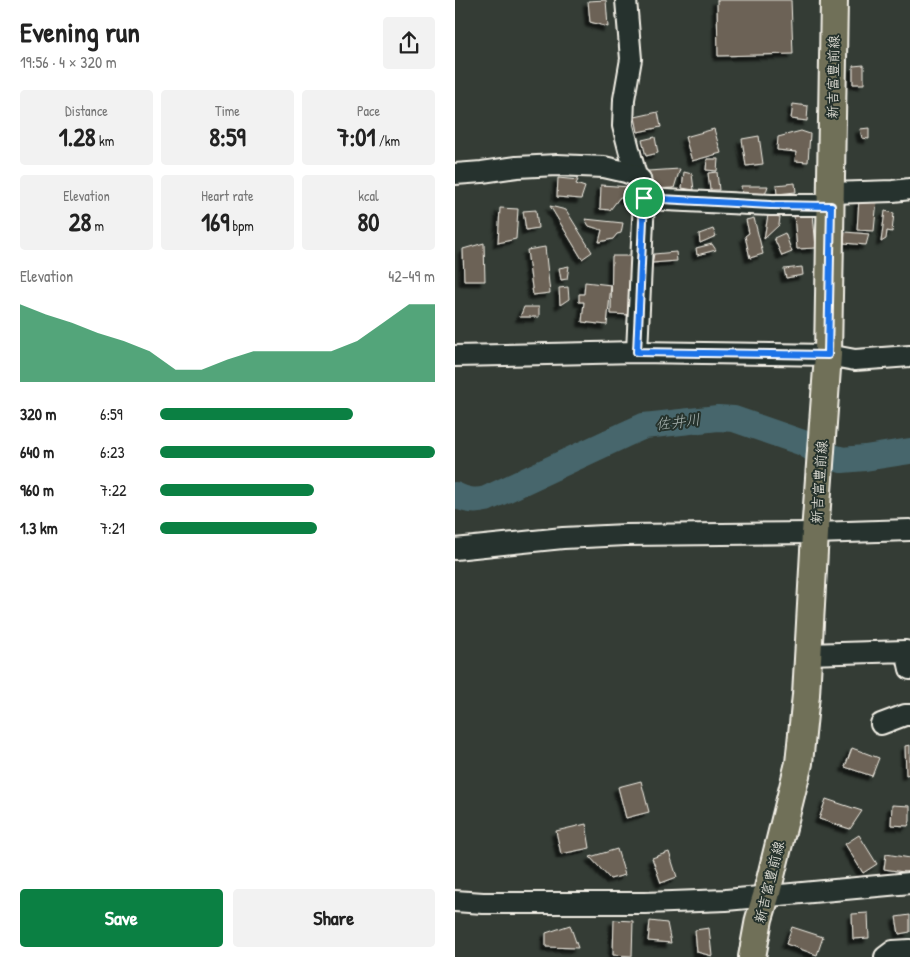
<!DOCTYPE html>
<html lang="en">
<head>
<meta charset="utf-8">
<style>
	:root { --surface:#fff; --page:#f2f2f2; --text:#222; --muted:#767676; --accent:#0b8043 }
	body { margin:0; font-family:"Patrick Hand","Klee One",sans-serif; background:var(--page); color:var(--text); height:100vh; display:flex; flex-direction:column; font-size:19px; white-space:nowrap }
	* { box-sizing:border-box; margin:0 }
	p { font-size:16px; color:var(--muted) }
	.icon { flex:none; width:28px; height:28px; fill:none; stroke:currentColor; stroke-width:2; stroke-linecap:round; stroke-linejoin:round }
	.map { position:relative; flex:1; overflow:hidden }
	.side { display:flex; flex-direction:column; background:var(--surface); width:455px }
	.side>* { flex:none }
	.pin { position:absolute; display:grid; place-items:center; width:42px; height:42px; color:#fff; margin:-21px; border:2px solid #fff; border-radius:50%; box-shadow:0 1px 5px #0007 }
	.round { display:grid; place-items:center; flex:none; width:52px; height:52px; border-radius:5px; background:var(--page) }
	.headline { display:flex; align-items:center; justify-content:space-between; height:85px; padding:0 20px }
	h1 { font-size:28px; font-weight:700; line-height:38px }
	.figures { display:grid; grid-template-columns:repeat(3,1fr); gap:8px; height:85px; padding:5px 20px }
	.figures div { display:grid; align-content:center; border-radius:5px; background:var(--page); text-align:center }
	.figures b { font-size:25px; font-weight:700 }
	.figures small { font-size:14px; font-weight:400 }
	.figures p { font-size:14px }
	.chart { height:140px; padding:10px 20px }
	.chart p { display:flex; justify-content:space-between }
	.chart svg { width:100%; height:90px; margin-top:5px; fill:var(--accent); opacity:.7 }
	.cta { display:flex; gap:10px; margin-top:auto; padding:10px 20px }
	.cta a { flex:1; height:58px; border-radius:5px; background:var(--accent); color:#fff; font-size:20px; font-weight:700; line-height:58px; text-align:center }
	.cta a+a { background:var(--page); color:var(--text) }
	ul { padding:0 20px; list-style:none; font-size:16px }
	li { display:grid; grid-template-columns:80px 60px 1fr; align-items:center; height:38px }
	li i { height:12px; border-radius:6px; background:var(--accent) }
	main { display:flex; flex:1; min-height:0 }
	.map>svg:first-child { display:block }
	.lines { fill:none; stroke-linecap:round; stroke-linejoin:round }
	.river { stroke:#46666c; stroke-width:26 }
	.building { fill:#6c6256; stroke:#f4f1e8; filter:url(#shadow) }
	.minor-casing { stroke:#f4f1e8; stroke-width:24 }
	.major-casing { stroke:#f4f1e8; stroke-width:30 }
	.minor { stroke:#26332d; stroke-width:20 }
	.major { stroke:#706f59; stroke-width:26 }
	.route-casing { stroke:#fff; stroke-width:10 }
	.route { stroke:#1a73e8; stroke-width:6 }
	.labels { text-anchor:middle; stroke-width:4; stroke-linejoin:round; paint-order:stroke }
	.street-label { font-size:14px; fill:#f4f1e8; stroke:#26332d }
	.water-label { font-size:15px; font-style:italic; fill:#aeb9b6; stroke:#26332d }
</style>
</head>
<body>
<main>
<section class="side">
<div class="headline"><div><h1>Evening run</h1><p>19:56 · 4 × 320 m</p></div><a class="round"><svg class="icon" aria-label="share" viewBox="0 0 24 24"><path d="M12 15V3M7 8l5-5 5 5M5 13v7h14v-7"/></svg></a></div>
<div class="figures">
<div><p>Distance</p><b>1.28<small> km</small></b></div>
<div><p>Time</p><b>8:59</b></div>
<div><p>Pace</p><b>7:01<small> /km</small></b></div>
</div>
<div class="figures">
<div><p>Elevation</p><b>28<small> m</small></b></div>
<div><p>Heart rate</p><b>169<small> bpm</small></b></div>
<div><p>kcal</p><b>80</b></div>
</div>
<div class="chart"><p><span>Elevation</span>42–49 m</p>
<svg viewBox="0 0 160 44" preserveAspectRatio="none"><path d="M0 44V6L10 11L20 15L30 20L40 24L50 29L60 38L70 38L80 33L90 29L100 29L110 29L120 29L130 24L140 15L150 6L160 6V44z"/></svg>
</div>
<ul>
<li><b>320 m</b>6:59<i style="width:70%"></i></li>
<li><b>640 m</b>6:23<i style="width:100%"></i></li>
<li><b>960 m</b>7:22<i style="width:56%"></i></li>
<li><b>1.3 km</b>7:21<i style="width:57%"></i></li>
</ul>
<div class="cta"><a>Save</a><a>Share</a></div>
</section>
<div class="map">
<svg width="455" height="957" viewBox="0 0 455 957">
	<defs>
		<filter id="shadow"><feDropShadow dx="-4.5" dy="4.5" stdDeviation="1" flood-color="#0009"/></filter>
	</defs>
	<rect width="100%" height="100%" fill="#343c35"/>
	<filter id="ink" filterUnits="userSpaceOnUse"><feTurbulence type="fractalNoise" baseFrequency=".02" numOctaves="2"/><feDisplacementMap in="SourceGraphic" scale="10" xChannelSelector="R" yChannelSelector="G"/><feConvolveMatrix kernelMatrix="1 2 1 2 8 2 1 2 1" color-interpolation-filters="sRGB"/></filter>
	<g filter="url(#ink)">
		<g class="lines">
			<path class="river" d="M 0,495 C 11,500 19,502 31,499 L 171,434 L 189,426 L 263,418 L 279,419 L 348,443 L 365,453 L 387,460 L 410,458 L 455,451"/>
		</g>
		<g class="building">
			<polygon points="151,0 153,27 135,22 133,1"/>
			<polygon points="262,0 336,0 338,54 263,56"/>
			<polygon points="409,65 409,84 398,84 398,66"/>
			<polygon points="338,104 353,106 352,121 336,119"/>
			<polygon points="203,112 206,127 183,132 180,117"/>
			<polygon points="414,128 414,139 407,138 405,129"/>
			<polygon points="259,129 266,153 237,161 230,137"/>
			<polygon points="346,131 355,134 353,162 340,161 341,152 322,150 323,137"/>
			<polygon points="304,136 308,164 291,166 287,139"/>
			<polygon points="200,137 203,153 191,156 187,140"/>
			<polygon points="252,159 263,159 262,171 251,170"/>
			<polygon points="225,169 219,188 194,189 193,171"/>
			<polygon points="229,172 237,174 239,190 227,188"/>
			<polygon points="262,172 264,190 255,190 253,173"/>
			<polygon points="103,178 123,180 121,184 130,187 126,199 102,197"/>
			<polygon points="340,183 341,192 322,194 321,185"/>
			<polygon points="146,185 175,187 174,199 165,197 155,210 145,209"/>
			<polygon points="286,186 313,186 310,195 287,195"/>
			<polygon points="404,199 422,200 419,231 402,230"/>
			<polygon points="95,206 111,210 137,252 127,259"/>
			<polygon points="45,208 63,209 61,239 43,243"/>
			<polygon points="81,210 83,228 71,230 68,211"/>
			<polygon points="430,211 439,213 437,232 432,231 431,239 426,242"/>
			<polygon points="358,214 361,248 342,249 339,215"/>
			<polygon points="313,215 325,217 324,225 309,239"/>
			<polygon points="299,218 308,254 295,258 290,236 294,233 291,220"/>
			<polygon points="130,219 168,223 166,233 162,234 158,239 144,242 147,230 134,226"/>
			<polygon points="258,229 261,236 245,243 244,234"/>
			<polygon points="390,232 414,234 411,245 389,243"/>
			<polygon points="330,233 337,252 327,256 319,238"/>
			<polygon points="29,243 30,281 9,281 8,249"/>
			<polygon points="257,244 261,250 242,255 241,248"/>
			<polygon points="90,247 95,293 78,295 72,250"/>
			<polygon points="221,252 222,261 197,263 199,254"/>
			<polygon points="157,256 178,256 177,315 156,314"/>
			<polygon points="114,266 112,279 106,280 104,268"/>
			<polygon points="347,267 348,275 331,278 329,269"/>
			<polygon points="130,282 156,285 152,325 127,322 129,302 124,302 124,294 129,294"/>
			<polygon points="113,287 114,299 105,305 104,288"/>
			<polygon points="69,307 84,307 84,317 65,317"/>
			<polygon points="455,745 455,774 451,775 450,746"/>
			<polygon points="397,748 424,758 417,776 390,767"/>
			<polygon points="186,781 194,812 171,818 163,787"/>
			<polygon points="371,799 407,811 395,829 364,819"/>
			<polygon points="437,805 455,806 455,821 453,826 436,825"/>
			<polygon points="131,824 135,848 106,854 101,831"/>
			<polygon points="404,835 422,864 408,873 390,844"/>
			<polygon points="162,849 170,875 155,879 135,857"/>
			<polygon points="214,852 222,877 206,883 197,858"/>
			<polygon points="431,854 455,858 455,873 429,869"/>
			<polygon points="413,913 414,938 398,939 397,914"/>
			<polygon points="455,915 455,932 444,934 441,917"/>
			<polygon points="159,920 178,921 177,956 158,955"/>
			<polygon points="195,921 212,923 216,943 193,941"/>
			<polygon points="115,925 123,948 91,947 91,933"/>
			<polygon points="337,927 368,937 362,955 331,944"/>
			<polygon points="254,928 257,956 242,952 240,930"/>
		</g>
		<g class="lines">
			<g class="minor-casing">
				<g id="minor">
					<polyline points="171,0 176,59 169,99 168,126 181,176"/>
					<polyline points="0,174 27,172 62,167 102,165 149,167 171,172 181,176 185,179 189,199 316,205 376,205"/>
					<polyline points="376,193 438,191 455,189"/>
					<polyline points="182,352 189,199"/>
					<polyline points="0,356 182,352 373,355 400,360 455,356"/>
					<polyline points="0,549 108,538 171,535 360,533 455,530"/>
					<polyline points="353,654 451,651 455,669"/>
					<polyline points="426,724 450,715 455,715"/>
					<polyline points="0,901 28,903 190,903 271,900 455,883"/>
					<polyline points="430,957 438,951 455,950"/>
				</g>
			</g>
			<g class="major-casing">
				<polyline id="major" points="297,957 304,919 311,896 344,763 351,695 360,533 373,355 379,0"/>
			</g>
			<use href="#minor" class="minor"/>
			<use href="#major" class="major"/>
		</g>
	</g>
	<g class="lines" filter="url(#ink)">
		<g class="route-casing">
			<polygon id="route" points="189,198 316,205 376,206 373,355 182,352"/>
		</g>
		<use href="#route" class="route"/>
	</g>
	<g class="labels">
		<g class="street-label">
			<text transform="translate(378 77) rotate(-89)" y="5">新吉富豊前線</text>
			<text transform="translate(364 482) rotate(-86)" y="5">新吉富豊前線</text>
			<text transform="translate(314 882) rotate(-76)" y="5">新吉富豊前線</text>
		</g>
		<g class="water-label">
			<text transform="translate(223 422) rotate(-7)" y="5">佐井川</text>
		</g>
	</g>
</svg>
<div class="pin" style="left:189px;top:198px;background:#1e9e55"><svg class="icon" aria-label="arrive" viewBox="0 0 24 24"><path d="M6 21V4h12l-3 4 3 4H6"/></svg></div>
</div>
</main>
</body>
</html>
